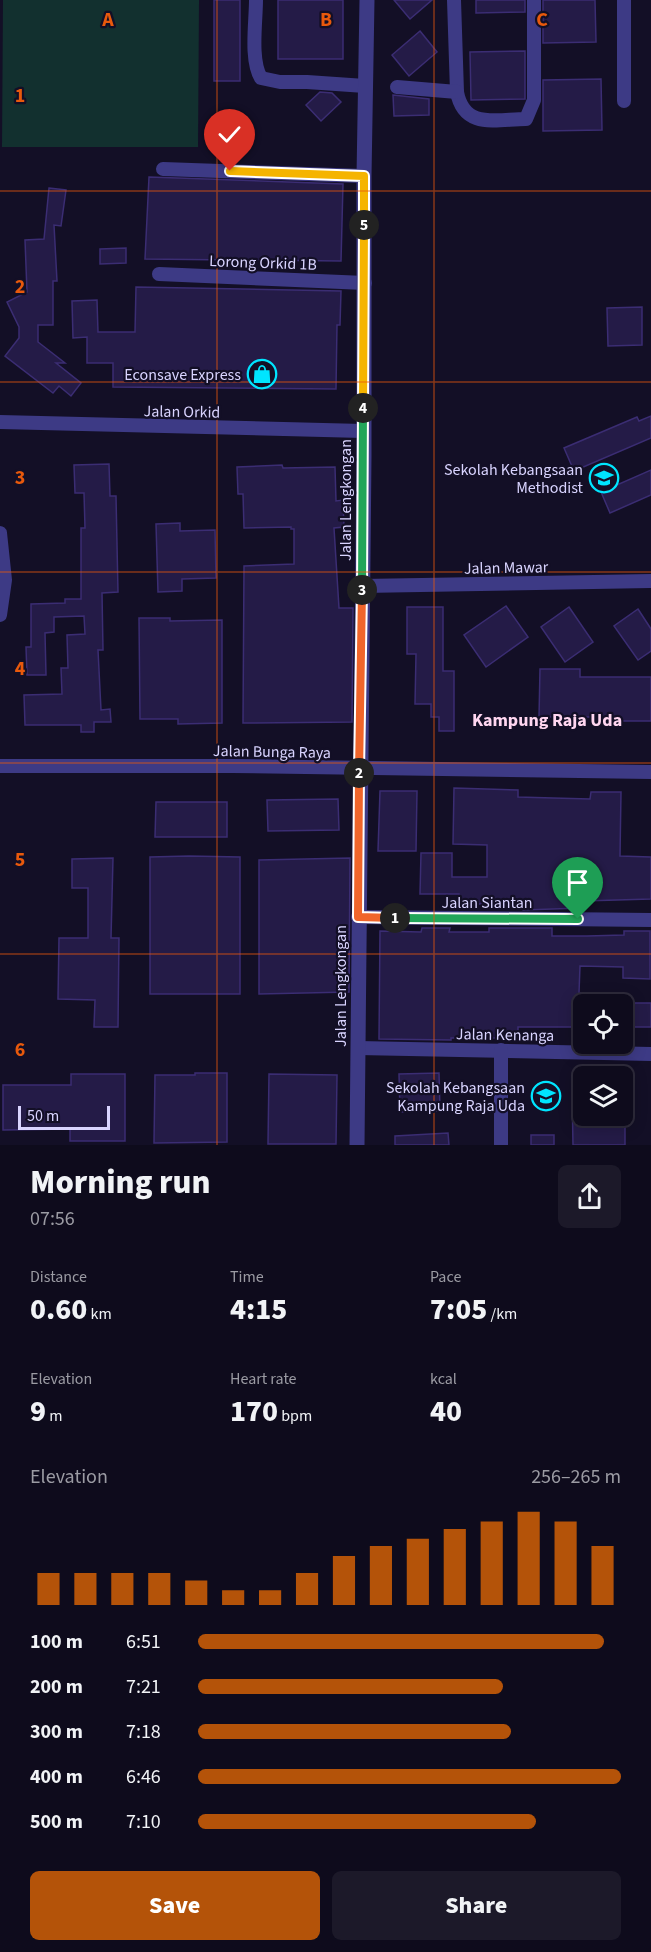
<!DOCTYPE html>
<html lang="en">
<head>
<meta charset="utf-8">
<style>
	:root { --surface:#0e0b1c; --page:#1c1929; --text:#f1f3f6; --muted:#9b9ba3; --line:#2e2b3b; --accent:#b45309 }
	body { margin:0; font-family:"Source Sans 3",sans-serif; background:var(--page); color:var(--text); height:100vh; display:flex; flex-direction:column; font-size:22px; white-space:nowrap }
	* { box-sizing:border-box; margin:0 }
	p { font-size:20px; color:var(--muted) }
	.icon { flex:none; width:33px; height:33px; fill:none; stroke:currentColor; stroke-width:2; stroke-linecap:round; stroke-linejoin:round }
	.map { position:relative; height:1145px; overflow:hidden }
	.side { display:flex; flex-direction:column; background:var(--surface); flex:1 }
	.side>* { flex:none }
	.fabs { position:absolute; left:573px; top:994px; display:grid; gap:12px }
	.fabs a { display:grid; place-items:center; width:60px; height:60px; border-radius:9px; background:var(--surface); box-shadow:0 3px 15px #0003,0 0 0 2px var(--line); font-size:30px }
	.scale { position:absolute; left:18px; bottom:15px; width:92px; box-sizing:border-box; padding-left:6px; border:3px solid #d9d4ff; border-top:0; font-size:16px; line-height:21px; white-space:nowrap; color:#d9d4ff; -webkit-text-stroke:4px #130f26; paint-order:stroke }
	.pin { position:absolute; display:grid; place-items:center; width:51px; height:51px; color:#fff; margin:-62px -26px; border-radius:50% 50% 50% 0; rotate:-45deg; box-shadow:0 0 6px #0007 }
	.pin .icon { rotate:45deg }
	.km { position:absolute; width:30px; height:30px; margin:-15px; border-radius:50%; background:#222; color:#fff; font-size:16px; line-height:30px; text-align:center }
	.round { display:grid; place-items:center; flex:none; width:63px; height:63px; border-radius:9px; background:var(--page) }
	.summary { display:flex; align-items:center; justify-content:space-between; height:102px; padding:0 30px }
	h1 { font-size:33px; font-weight:800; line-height:45px }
	.figures { display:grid; grid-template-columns:repeat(3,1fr); gap:9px; height:102px; padding:6px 30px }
	.figures div { display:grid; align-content:center }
	.figures b { font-size:30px; font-weight:800 }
	.figures small { font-size:16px; font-weight:400 }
	.figures p { font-size:16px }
	.chart { height:168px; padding:12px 30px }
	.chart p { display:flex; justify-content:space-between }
	.chart svg { width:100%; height:108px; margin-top:6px; stroke:var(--accent); stroke-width:6 }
	.action { display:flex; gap:12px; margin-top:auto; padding:12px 30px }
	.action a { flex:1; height:69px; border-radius:9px; background:var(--accent); color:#fff; font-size:24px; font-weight:800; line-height:69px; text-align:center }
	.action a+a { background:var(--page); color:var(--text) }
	ul { padding:0 30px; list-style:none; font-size:20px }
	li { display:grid; grid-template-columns:96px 72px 1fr; align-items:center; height:45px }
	li i { height:15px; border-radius:8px; background:var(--accent) }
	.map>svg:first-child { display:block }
	.green { fill:#12302f }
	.building { fill:#241b47; stroke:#3b2d73; stroke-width:1.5 }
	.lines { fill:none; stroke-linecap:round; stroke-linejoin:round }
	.minor { stroke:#3d3a85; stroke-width:14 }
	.tertiary { stroke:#3d3a85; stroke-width:15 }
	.split-1-casing { stroke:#fff; stroke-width:12 }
	.split-2-casing { stroke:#fff; stroke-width:12 }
	.split-3-casing { stroke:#fff; stroke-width:12 }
	.split-4-casing { stroke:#fff; stroke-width:12 }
	.split-5-casing { stroke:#fff; stroke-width:12 }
	.split-6-casing { stroke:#fff; stroke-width:12 }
	.split-1 { stroke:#22a559; stroke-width:8 }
	.split-2 { stroke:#f0652b; stroke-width:8 }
	.split-3 { stroke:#f0652b; stroke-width:8 }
	.split-4 { stroke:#22a559; stroke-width:8 }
	.split-5 { stroke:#f5b400; stroke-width:8 }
	.split-6 { stroke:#f5b400; stroke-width:8 }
	.grid { fill:none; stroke:#e8590c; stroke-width:1.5; stroke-opacity:0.55 }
	.labels { text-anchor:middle; stroke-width:4.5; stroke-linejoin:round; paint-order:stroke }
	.street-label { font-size:16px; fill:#d9d4ff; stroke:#130f26 }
	.poi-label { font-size:16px; fill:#d9d4ff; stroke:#130f26; text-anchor:end }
	.neighbourhood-label { font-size:18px; font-weight:bold; fill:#ffd6f0; stroke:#130f26 }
	.grid-label { font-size:20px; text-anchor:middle; font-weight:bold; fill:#e8590c; stroke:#130f26; stroke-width:4.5; stroke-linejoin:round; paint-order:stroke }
</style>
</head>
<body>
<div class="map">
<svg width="651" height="1145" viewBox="0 0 651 1145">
	<rect width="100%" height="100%" fill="#130f26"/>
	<polygon class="green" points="3,0 199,0 198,147 2,147"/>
	<g class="building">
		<rect x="214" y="0" width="26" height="81"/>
		<rect x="278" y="0" width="65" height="59"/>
		<polygon points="394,0 432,0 410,19"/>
		<polygon points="476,0 525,0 525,12 476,13"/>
		<polygon points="543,0 595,0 596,42 543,43"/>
		<polygon points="420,31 437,52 409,76 392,55"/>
		<polygon points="525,51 525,99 471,100 470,52"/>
		<polygon points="601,79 602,130 543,131 543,80"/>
		<polygon points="320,92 332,93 341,102 321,121 306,105"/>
		<polygon points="393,95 429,99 429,115 394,116"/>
		<polygon points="149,177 343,184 341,261 145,259"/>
		<polygon points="49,188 66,190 61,226 54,225 57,281 53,281 53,325 38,325 38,342 65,363 56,363 81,383 71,396 59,386 53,393 5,356 19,338 19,327 7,302 27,292 25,240 44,239"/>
		<polygon points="126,248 126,263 100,264 100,249"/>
		<polygon points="136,287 341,291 340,325 337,325 336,389 113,387 113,363 87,363 87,337 73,338 72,301 97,300 98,332 135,332"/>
		<polygon points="642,307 642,345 608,346 607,308"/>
		<polygon points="651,416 651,438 574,471 564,448 637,417 639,421"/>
		<polygon points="109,464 110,496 116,496 118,592 102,593 103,650 98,650 101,710 110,709 111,722 94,722 94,732 81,732 81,725 25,725 24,695 62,694 61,668 68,668 67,635 85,634 84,616 54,617 54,632 45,633 46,675 27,675 26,647 31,647 31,604 65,603 65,599 81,599 81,528 85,528 84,493 75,493 74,465"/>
		<polygon points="282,465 283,468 335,467 336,501 343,500 344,527 334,528 339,608 353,608 352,722 243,723 244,566 294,564 294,529 291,529 291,527 244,528 243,494 238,494 237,467"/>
		<polygon points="651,470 651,495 610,513 601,492"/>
		<polygon points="180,523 180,531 215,530 216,578 182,579 182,591 158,592 156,524"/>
		<polygon points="506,606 528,637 486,667 464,635"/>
		<polygon points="407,607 443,607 443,671 454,671 454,731 439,731 439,717 431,717 431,704 415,704 416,654 407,654"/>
		<polygon points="569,607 593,642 565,662 541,627"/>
		<polygon points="638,609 651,629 651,651 638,660 614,626"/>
		<polygon points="139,618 170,618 170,621 222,620 222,723 178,724 178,719 140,719"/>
		<polygon points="540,669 580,669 580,677 651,677 651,721 597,721 597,717 539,717"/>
		<polygon points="454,788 518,790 518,797 553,798 590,799 591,792 621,792 620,856 651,857 651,899 583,901 583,908 523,910 523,908 520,907 486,907 486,904 459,904 459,894 420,894 421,853 452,853 452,877 487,877 487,845 453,844"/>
		<polygon points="380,791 417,791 416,851 378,851"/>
		<polygon points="338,799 339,830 268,831 267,800"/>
		<polygon points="156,802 227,802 227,837 155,837"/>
		<polygon points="189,856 240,857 240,994 150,994 150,857"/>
		<polygon points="113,858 111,938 119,938 118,1027 94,1027 95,1000 58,999 59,938 88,938 88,888 72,888 72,859"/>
		<polygon points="350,858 349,992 259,994 259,860"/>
		<polygon points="422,928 450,928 449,932 489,932 489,928 552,928 552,936 587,936 624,935 624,931 650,931 650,979 623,978 623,967 580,966 579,993 584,993 584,1027 518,1027 518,1038 451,1038 451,1040 379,1039 380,931 421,932"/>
		<polygon points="626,1003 651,1003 651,1027 625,1027"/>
		<polygon points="195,1073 227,1073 227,1142 154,1143 155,1075 195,1075"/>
		<polygon points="439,1073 440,1111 400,1112 399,1074"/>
		<polygon points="71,1074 125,1074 125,1141 70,1141 70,1129 3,1130 3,1085 71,1085"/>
		<polygon points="269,1074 337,1075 336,1144 268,1144"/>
		<polygon points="572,1090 584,1090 584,1116 625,1116 625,1145 573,1145"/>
		<polygon points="448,1133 449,1145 395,1145 395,1136"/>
		<rect x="531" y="1135" width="23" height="10"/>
	</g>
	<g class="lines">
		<g class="minor">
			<path d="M 256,0 C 256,22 250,60 261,78 L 280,82 L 307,82 L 365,86"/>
			<path d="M 454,0 L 457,92 C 464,130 497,119 526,119 L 534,100 L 534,0"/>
			<polyline points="397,87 457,92"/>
			<polyline points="624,101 624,0"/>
			<polyline points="163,169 364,176"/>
			<polyline points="159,274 365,283"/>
			<polyline points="0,422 363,431"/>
			<polyline points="0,533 5,580 0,615"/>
			<polyline points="362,586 651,581"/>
			<polyline points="0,766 232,766 651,772"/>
			<polyline points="358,917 651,920"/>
			<polyline points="358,1048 651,1054"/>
			<polyline points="501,1050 501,1145"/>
		</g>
		<polyline class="tertiary" points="357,1145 364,457 364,176 367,0"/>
	</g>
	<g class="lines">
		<g class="split-1-casing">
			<polyline id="split-1" points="395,918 578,919"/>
		</g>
		<g class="split-2-casing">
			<polyline id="split-2" points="359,773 358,917 395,918"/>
		</g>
		<g class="split-3-casing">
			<polyline id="split-3" points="359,773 362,590"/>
		</g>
		<g class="split-4-casing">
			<polyline id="split-4" points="362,590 363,408"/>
		</g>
		<g class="split-5-casing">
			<polyline id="split-5" points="363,408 364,225"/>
		</g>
		<g class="split-6-casing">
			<polyline id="split-6" points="230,171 364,176 364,225"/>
		</g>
		<use href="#split-1" class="split-1"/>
		<use href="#split-2" class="split-2"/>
		<use href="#split-3" class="split-3"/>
		<use href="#split-4" class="split-4"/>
		<use href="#split-5" class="split-5"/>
		<use href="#split-6" class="split-6"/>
	</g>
	<path class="grid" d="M 217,0 L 217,1145M 434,0 L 434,1145M 0,191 L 651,191M 0,382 L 651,382M 0,572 L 651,572M 0,763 L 651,763M 0,954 L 651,954"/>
	<defs>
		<g id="shop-ring" transform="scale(1.5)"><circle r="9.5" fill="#130f26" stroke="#00e5ff" stroke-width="1.5"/><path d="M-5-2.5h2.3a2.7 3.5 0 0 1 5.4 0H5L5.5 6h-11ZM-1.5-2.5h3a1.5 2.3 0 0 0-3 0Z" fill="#00e5ff"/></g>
		<g id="school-ring" transform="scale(1.5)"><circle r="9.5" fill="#130f26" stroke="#00e5ff" stroke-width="1.5"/><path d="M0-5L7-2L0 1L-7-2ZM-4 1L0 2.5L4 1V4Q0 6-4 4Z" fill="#00e5ff"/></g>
	</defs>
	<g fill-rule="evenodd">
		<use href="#shop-ring" x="262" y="374"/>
		<use href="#school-ring" x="604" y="478"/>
		<use href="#school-ring" x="546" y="1096"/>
	</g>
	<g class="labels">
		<g class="street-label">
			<text transform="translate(263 262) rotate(2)" y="6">Lorong Orkid 1B</text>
			<text transform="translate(182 411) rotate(1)" y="6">Jalan Orkid</text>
			<text transform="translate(345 500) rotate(-90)" y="6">Jalan Lengkongan</text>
			<text transform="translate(506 567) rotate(-1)" y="6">Jalan Mawar</text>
			<text transform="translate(272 751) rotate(1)" y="6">Jalan Bunga Raya</text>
			<text x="487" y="908">Jalan Siantan</text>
			<text transform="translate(340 986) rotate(-90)" y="6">Jalan Lengkongan</text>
			<text transform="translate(505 1034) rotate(1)" y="6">Jalan Kenanga</text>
		</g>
		<g class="poi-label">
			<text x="241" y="380">Econsave Express</text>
			<text x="583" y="475">Sekolah Kebangsaan<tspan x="583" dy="18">Methodist</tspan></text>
			<text x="525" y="1093">Sekolah Kebangsaan<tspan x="525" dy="18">Kampung Raja Uda</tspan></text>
		</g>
		<g class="neighbourhood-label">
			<text x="547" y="726">Kampung Raja Uda</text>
		</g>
	</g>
	<g class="grid-label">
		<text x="108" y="26">A</text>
		<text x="326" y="26">B</text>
		<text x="542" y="26">C</text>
		<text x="20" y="102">1</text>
		<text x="20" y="293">2</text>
		<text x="20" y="484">3</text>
		<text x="20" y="675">4</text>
		<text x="20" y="866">5</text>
		<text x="20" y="1056">6</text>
	</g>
</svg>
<div class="fabs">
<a><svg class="icon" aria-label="locate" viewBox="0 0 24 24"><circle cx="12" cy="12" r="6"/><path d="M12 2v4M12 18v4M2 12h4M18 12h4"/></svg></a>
<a><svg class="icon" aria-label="layers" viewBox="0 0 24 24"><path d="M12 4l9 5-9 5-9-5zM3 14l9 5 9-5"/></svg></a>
</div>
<div class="scale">50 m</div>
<div class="pin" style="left:578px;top:919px;background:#1e9e55"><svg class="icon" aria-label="arrive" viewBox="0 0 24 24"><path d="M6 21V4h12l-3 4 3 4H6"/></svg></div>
<div class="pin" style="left:230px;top:171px;background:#d93025"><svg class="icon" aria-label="check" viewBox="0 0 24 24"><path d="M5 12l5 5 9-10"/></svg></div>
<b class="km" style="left:395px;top:918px">1</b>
<b class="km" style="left:359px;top:773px">2</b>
<b class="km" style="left:362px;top:590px">3</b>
<b class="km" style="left:363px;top:408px">4</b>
<b class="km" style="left:364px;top:225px">5</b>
</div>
<section class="side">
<div class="summary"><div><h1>Morning run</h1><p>07:56</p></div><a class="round"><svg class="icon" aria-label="share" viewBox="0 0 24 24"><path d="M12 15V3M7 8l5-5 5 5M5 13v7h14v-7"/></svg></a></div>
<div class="figures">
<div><p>Distance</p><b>0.60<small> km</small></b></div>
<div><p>Time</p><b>4:15</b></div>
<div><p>Pace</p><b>7:05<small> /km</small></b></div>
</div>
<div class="figures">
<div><p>Elevation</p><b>9<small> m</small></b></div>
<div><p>Heart rate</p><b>170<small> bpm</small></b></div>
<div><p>kcal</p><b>40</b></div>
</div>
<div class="chart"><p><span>Elevation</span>256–265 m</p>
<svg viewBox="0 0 160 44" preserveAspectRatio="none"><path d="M5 44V31M15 44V31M25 44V31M35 44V31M45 44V34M55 44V38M65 44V38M75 44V31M85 44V24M95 44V20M105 44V17M115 44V13M125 44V10M135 44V6M145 44V10M155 44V20"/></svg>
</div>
<ul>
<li><b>100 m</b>6:51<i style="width:96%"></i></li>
<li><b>200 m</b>7:21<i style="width:72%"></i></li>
<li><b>300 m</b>7:18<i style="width:74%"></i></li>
<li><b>400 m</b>6:46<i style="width:100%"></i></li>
<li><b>500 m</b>7:10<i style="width:80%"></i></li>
</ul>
<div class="action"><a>Save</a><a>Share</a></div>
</section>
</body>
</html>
